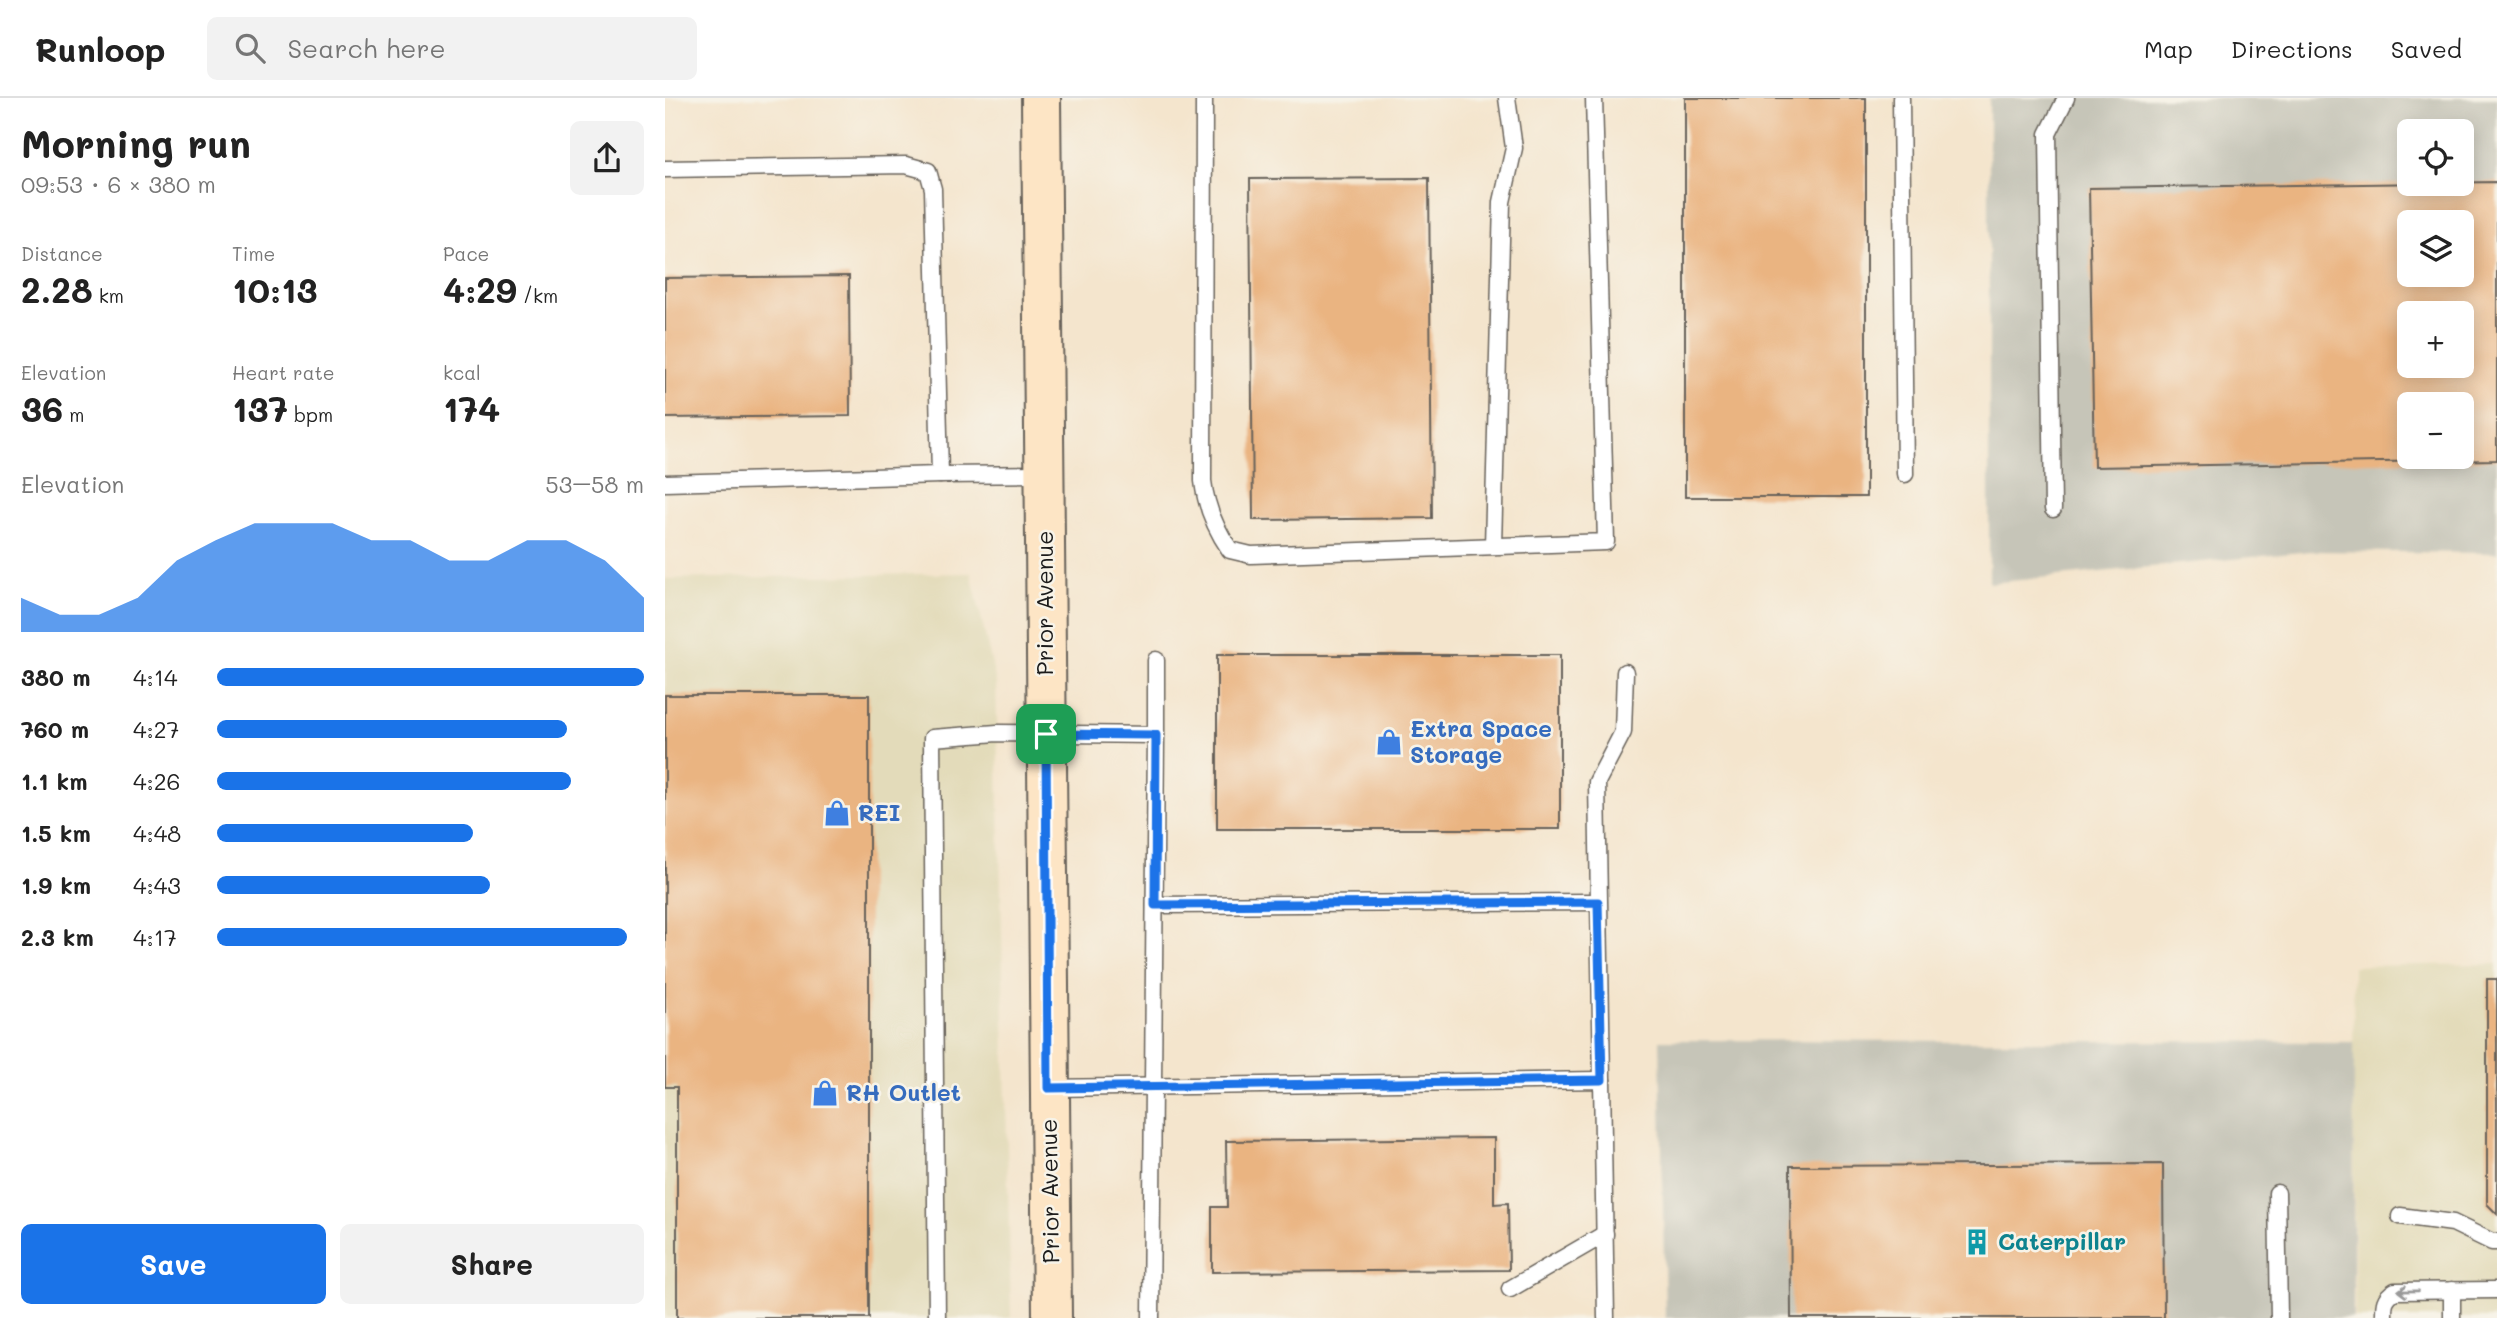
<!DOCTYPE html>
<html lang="en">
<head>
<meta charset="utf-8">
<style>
	:root { --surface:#fff; --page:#f2f2f2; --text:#222; --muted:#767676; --line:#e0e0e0; --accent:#1a73e8 }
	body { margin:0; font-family:Mali,sans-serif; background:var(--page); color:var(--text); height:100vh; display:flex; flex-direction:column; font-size:26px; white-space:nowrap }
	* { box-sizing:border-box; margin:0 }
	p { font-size:23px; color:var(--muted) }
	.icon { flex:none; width:38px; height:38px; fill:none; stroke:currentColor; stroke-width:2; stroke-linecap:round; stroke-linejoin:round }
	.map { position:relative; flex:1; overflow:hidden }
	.side { display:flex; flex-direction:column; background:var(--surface); width:665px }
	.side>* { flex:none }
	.tools { position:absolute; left:1732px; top:21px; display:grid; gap:14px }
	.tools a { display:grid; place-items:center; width:77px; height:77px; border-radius:10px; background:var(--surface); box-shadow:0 4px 18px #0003; font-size:35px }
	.pin { position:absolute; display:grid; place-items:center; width:60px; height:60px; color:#fff; margin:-30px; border-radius:14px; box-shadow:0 4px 10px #0006 }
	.round { display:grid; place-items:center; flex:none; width:74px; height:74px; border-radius:10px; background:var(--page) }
	.head { display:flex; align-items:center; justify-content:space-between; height:119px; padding:0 21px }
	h1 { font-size:38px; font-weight:800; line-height:52px }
	.stats { display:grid; grid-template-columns:repeat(3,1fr); gap:10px; height:119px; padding:7px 21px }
	.stats div { display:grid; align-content:center }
	.stats b { font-size:35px; font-weight:800 }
	.stats small { font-size:19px; font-weight:400 }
	.stats p { font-size:19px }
	.chart { height:196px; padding:14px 21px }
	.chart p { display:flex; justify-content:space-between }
	.chart svg { width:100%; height:126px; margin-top:7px; fill:var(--accent); opacity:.7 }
	.action { display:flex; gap:14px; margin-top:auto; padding:14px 21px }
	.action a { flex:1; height:80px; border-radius:10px; background:var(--accent); color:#fff; font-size:28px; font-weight:800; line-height:80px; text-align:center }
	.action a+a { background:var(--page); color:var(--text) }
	ul { padding:0 21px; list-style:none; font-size:23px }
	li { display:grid; grid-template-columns:112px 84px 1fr; align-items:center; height:52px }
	li i { height:18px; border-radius:9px; background:var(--accent) }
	header { display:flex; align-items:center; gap:42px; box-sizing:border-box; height:98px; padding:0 35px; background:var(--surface); border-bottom:2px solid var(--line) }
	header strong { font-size:33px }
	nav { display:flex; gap:38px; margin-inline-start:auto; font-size:24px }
	.search { width:490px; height:63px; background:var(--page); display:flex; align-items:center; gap:18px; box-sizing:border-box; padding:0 24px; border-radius:10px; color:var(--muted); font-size:26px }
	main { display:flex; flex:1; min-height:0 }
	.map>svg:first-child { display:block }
	.built { fill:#e3dbba }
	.industrial { fill:#c6c5b8; fill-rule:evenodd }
	.building { fill:#eab481; fill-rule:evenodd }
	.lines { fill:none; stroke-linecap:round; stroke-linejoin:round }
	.lane-casing { stroke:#68625a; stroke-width:19 }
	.secondary-casing { stroke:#68625a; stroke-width:42 }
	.lane { stroke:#fff; stroke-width:16 }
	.secondary { stroke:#fde5c5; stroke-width:38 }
	.oneway { stroke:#999 }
	.route-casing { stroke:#fff; stroke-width:14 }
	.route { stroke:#1a73e8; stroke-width:9 }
	.labels { text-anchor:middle; stroke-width:5; stroke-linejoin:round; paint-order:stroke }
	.street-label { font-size:23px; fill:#1c1c1c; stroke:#f7f3e8 }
	.shop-label { font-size:23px; font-weight:bold; fill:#366cbe; stroke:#f7f3e8; text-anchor:start }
	.culture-label { font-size:23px; font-weight:bold; fill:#0d838f; stroke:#f7f3e8; text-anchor:start }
</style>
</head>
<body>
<header>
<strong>Runloop</strong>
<div class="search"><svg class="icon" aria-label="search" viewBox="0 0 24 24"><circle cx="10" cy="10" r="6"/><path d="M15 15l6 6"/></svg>Search here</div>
<nav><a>Map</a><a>Directions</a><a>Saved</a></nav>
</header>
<main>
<section class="side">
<div class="head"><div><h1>Morning run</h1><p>09:53 · 6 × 380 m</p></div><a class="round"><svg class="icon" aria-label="share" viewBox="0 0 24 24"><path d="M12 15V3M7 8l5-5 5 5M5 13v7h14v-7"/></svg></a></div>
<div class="stats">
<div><p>Distance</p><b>2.28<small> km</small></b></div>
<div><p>Time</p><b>10:13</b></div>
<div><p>Pace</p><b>4:29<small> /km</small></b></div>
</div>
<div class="stats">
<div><p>Elevation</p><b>36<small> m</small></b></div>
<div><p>Heart rate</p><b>137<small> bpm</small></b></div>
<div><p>kcal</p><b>174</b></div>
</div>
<div class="chart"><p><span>Elevation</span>53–58 m</p>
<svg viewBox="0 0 160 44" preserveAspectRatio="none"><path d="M0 44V32L10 38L20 38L30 32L40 19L50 12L60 6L70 6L80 6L90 12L100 12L110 19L120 19L130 12L140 12L150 19L160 32V44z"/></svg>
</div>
<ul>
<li><b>380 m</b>4:14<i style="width:100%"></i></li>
<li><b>760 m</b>4:27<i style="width:82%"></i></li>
<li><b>1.1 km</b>4:26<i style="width:83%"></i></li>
<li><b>1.5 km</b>4:48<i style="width:60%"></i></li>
<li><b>1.9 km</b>4:43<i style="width:64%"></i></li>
<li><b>2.3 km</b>4:17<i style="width:96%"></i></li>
</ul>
<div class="action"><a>Save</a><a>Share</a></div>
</section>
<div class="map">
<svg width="1832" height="1220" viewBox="0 0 1832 1220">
	<rect width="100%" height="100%" fill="#f7f3e8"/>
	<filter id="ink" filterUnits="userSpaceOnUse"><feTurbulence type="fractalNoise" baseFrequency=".0143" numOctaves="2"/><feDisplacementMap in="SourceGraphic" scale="14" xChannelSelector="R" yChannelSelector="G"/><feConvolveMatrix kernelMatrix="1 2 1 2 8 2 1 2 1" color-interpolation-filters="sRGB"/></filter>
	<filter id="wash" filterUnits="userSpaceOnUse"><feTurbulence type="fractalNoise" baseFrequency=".00686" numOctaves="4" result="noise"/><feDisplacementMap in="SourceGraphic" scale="28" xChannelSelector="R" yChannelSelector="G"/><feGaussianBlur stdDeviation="1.57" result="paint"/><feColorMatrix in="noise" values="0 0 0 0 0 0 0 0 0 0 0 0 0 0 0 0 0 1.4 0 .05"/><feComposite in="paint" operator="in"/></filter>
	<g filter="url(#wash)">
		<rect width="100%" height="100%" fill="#f4e5cd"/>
		<g class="built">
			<polygon points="306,475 331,585 346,1220 0,1220 0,481"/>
			<polygon points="1832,866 1832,1220 1690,1220 1688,868"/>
		</g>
		<g class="industrial">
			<path d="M 1324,0 L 1832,0 L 1832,455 L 1646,453 L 1324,485 ZM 1745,33 L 1797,33 L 1797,86 L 1745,86 ZM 1745,124 L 1797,124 L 1797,177 L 1745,177 ZM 1745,215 L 1797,215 L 1797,268 L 1745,268 ZM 1745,306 L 1797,306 L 1797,359 L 1745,359 Z"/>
			<polygon points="995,942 1689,944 1688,1220 1000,1220"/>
		</g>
		<g id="blocks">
			<g class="building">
				<rect x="1020" y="0" width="181" height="399"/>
				<polygon points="764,80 767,420 588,422 585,81"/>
				<path d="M 1832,84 L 1832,362 L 1429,369 L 1424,90 ZM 1745,124 L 1797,124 L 1797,177 L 1745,177 ZM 1745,215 L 1797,215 L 1797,268 L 1745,268 ZM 1745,306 L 1797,306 L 1797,359 L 1745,359 Z"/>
				<polygon points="184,178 185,318 0,320 0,180"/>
				<rect x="552" y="557" width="343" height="174"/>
				<polygon points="0,597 204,597 204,1220 12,1220 12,989 0,989"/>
				<polygon points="1822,881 1832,881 1832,1116 1822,1106"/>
				<polygon points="829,1040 829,1106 843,1105 844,1172 547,1174 547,1109 562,1109 561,1043"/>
				<polygon points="1498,1066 1499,1220 1126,1220 1125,1068"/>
			</g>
		</g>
	</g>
	<g filter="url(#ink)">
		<use href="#blocks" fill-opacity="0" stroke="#68625a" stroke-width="2"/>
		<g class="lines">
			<g class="lane-casing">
				<g id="lane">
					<path d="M 539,0 L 538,383 C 541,409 550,430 565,452 L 586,457 L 941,444 L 929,0"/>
					<polyline points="1236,0 1240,376"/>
					<polyline points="0,71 241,67 263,73 268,91 275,377 379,376"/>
					<polyline points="0,385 275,377"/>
					<polyline points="1388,411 1383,36 1401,0"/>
					<polyline points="828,448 837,104 849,50 842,0"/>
					<polyline points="491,637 491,562"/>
					<polyline points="490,807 933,804"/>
					<polyline points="937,982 932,684 958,634 960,574"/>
					<polyline points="383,990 937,982 941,1220"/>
					<polyline points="1612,1095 1614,1220"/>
					<polyline points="1735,1118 1788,1125 1827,1144 1832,1144"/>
					<polyline points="845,1191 940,1136"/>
					<polyline points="272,1220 267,640 332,635 491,637 486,1220"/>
					<path d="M 1719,1220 C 1719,1208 1718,1200 1730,1193 L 1832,1192"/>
					<polyline points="1787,1220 1787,1192"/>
				</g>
			</g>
			<g class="secondary-casing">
				<polyline id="secondary" points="376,0 387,1220"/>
			</g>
			<use href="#lane" class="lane"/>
			<use href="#secondary" class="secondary"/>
		</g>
		<defs><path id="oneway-shaft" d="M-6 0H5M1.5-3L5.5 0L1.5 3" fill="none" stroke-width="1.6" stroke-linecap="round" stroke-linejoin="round" transform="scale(1.75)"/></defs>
		<use class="oneway" href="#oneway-shaft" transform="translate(1743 1193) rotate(179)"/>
	</g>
	<g class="lines" filter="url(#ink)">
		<g class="route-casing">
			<polygon id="route" points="381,636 491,637 490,807 933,804 937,982 383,990"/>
		</g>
		<use href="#route" class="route"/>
	</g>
	<defs>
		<g id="shop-bare" transform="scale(2.1)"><path d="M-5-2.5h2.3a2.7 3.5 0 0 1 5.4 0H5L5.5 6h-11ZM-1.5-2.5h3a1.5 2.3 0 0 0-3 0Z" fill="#3f7fe0" stroke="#f7f3e8" stroke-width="2.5" paint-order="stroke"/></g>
		<g id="building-bare" transform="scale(2.1)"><path d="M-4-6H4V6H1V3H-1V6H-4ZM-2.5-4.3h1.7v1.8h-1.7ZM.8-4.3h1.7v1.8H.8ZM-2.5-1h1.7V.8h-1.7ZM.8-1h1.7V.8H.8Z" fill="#0f9aa8" stroke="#f7f3e8" stroke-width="2.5" paint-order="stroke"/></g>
	</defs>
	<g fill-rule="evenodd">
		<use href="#shop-bare" x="724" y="644"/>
		<use href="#shop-bare" x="172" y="715"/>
		<use href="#shop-bare" x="160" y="995"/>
		<use href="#building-bare" x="1312" y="1144"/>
	</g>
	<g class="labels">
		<g class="street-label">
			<text transform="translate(380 505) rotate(-90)" y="8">Prior Avenue</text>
			<text transform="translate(385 1093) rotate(-91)" y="8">Prior Avenue</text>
		</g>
		<g class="shop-label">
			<text x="745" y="639">Extra Space<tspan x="745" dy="26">Storage</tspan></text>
			<text x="193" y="723">REI</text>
			<text x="181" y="1003">RH Outlet</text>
		</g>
		<g class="culture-label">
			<text x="1333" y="1152">Caterpillar</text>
		</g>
	</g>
</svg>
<div class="tools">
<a><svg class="icon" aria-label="locate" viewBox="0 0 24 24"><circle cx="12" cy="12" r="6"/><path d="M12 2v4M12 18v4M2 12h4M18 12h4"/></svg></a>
<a><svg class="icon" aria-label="layers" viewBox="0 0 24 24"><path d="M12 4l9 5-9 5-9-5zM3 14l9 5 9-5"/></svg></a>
<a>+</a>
<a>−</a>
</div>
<div class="pin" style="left:381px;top:636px;background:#1e9e55"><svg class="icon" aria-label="arrive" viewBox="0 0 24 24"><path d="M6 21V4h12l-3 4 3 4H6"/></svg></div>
</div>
</main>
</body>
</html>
